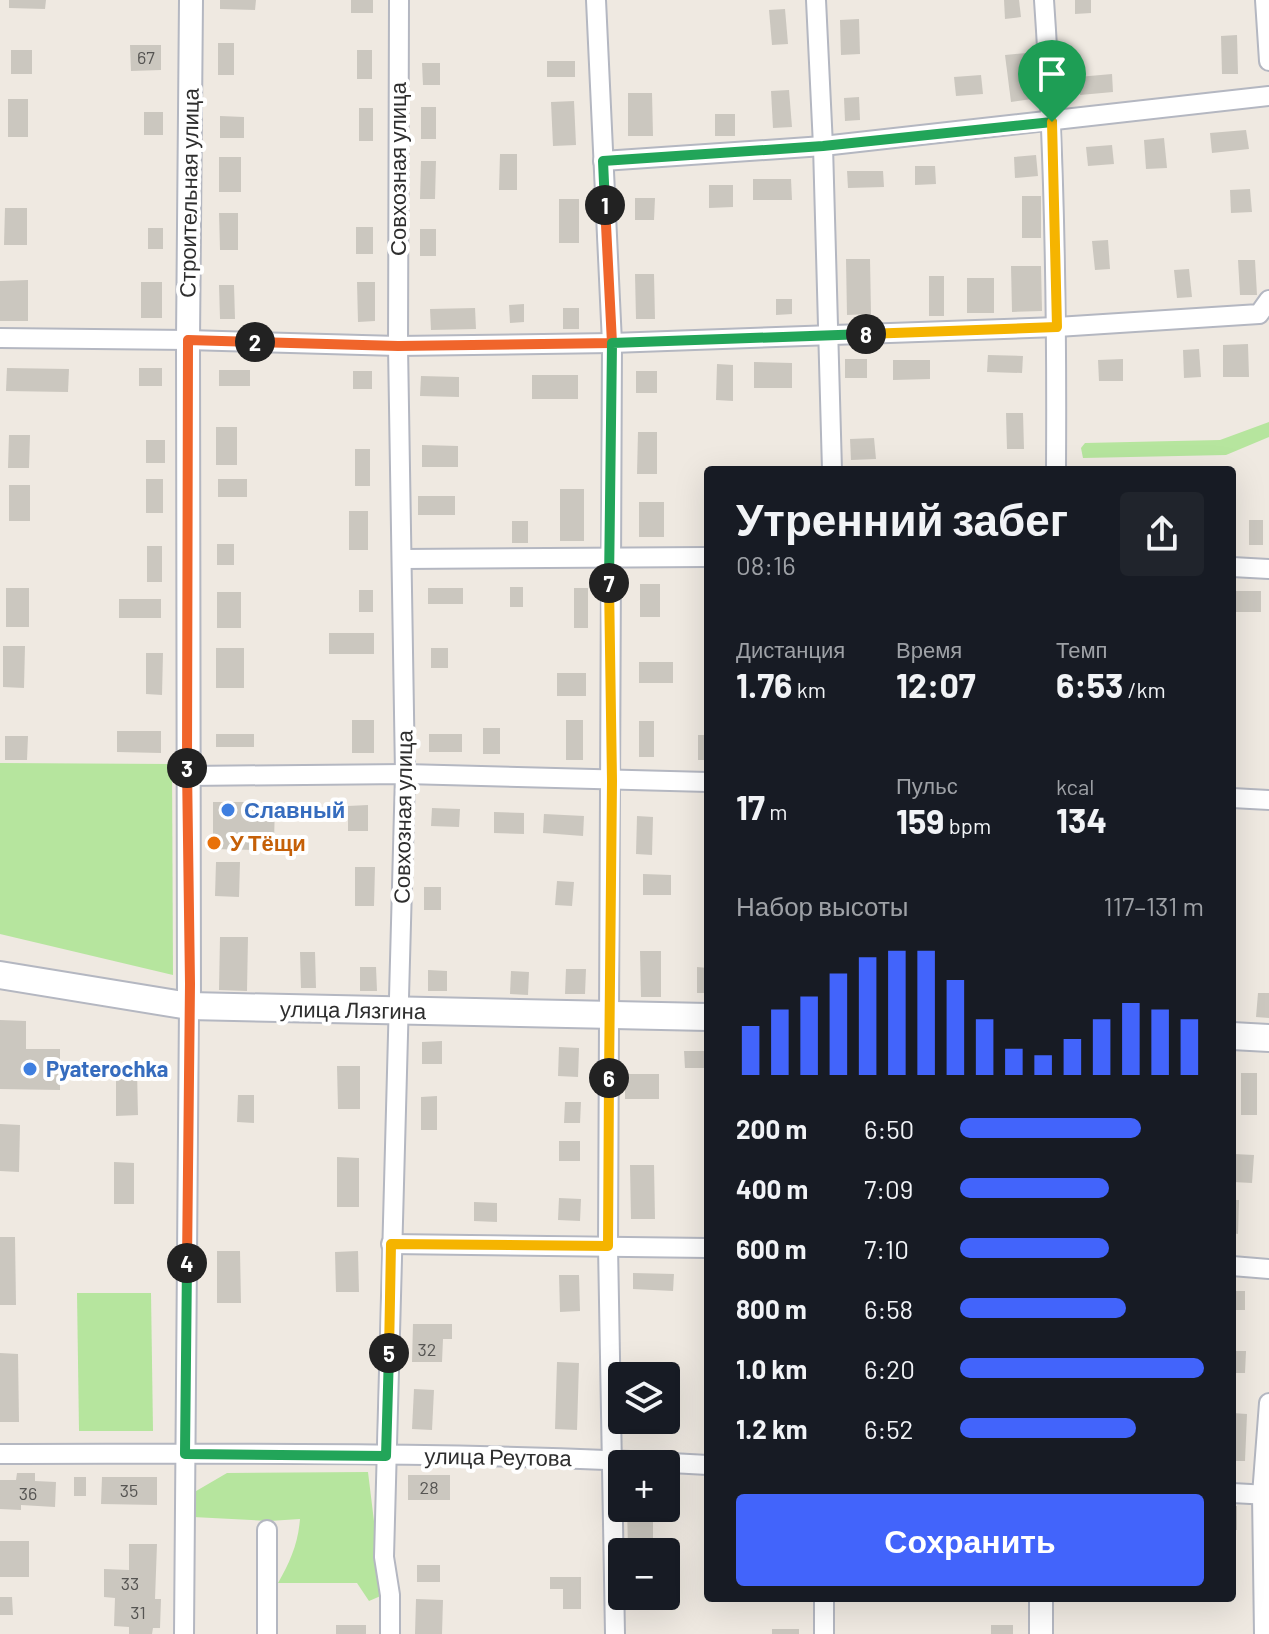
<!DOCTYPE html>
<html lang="ru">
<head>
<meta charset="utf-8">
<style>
	:root { --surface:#171b24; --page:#20242c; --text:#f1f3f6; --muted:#9ea1a6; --accent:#4264fb }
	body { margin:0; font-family:Barlow,sans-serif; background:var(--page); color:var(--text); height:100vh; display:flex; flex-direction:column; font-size:30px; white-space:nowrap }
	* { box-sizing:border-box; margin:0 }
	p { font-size:26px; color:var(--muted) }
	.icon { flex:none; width:44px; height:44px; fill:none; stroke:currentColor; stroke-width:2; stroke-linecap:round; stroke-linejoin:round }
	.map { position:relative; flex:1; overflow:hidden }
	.drawer { position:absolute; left:704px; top:466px; width:532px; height:1136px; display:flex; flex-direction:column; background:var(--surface); border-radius:8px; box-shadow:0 8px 32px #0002 }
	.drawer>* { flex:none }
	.fabs { position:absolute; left:608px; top:1362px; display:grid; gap:16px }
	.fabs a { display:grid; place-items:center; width:72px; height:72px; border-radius:8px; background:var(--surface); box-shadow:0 8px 32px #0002; font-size:40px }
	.pin { position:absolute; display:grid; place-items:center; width:68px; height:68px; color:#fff; margin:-82px -34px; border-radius:50% 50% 50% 0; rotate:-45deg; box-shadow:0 0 8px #0007 }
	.pin .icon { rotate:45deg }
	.km { position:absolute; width:40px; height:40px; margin:-20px; border-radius:50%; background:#222; color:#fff; font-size:22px; line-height:40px; text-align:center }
	.round { display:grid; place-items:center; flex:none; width:84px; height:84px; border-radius:8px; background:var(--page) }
	.head { display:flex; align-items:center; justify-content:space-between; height:136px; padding:0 32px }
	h1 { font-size:44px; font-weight:700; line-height:60px }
	.stats { display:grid; grid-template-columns:repeat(3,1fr); gap:12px; height:136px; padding:8px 32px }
	.stats div { display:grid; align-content:center }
	.stats b { font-size:34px; font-weight:700 }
	.stats small { font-size:22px; font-weight:400 }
	.stats p { font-size:22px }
	.chart { height:224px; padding:16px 32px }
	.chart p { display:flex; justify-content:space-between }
	.chart svg { width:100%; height:144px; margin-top:8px; stroke:var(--accent); stroke-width:6 }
	.cta { display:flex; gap:16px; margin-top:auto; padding:16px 32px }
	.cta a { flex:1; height:92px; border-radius:8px; background:var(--accent); color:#fff; font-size:32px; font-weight:700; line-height:92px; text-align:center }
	ul { padding:0 32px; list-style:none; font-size:26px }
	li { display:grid; grid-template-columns:128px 96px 1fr; align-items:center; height:60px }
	li i { height:20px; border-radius:10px; background:var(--accent) }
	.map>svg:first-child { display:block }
	.green { fill:#b6e59e }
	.building { fill:#cbc7bf }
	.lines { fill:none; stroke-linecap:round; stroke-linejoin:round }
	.minor-casing { stroke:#b4b7c1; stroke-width:22 }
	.tertiary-casing { stroke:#b4b7c1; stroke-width:26 }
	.secondary-casing { stroke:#b4b7c1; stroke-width:30 }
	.minor { stroke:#fff; stroke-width:18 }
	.tertiary { stroke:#fff; stroke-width:22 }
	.secondary { stroke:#fff; stroke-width:26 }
	.split-1-casing { stroke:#fff; stroke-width:16 }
	.split-2-casing { stroke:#fff; stroke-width:16 }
	.split-3-casing { stroke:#fff; stroke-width:16 }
	.split-4-casing { stroke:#fff; stroke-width:16 }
	.split-5-casing { stroke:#fff; stroke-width:16 }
	.split-6-casing { stroke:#fff; stroke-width:16 }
	.split-7-casing { stroke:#fff; stroke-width:16 }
	.split-8-casing { stroke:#fff; stroke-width:16 }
	.split-9-casing { stroke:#fff; stroke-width:16 }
	.split-1 { stroke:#22a559; stroke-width:10 }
	.split-2 { stroke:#f0652b; stroke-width:10 }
	.split-3 { stroke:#f0652b; stroke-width:10 }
	.split-4 { stroke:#f0652b; stroke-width:10 }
	.split-5 { stroke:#22a559; stroke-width:10 }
	.split-6 { stroke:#f5b400; stroke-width:10 }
	.split-7 { stroke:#f5b400; stroke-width:10 }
	.split-8 { stroke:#22a559; stroke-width:10 }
	.split-9 { stroke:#f5b400; stroke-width:10 }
	.shop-dot { fill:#3f7fe0; stroke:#fff; stroke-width:3 }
	.food-dot { fill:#e8710a; stroke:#fff; stroke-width:3 }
	.labels { text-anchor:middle; stroke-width:8; stroke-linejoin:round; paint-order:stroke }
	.number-label { font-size:18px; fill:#555452 }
	.street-label { font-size:22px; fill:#2e2e2e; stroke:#fff }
	.shop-label { font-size:22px; font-weight:bold; fill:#366cbe; stroke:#fff; text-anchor:start }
	.food-label { font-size:22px; font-weight:bold; fill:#c56008; stroke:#fff; text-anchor:start }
</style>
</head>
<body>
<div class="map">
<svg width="1269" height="1634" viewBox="0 0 1269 1634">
	<rect width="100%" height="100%" fill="#efe9e1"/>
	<g class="green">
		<polygon points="1269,422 1269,437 1226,455 1083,458 1081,448 1085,443 1220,440"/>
		<polygon points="0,763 172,764 173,975 0,934"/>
		<polygon points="77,1293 151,1293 153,1431 79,1431"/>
		<path d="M 368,1472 L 383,1595 L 369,1601 L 357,1583 L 278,1583 C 290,1562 298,1544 300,1519 L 269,1521 L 193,1517 L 191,1494 L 227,1473 Z"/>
	</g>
	<g class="building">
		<polygon points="9,0 46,0 45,9 9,8"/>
		<polygon points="220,0 256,0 255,10 220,9"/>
		<rect x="351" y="0" width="22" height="13"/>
		<polygon points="1004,0 1019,0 1021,17 1005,19"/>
		<polygon points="1075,0 1091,0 1091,13 1075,14"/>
		<polygon points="785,9 788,44 772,45 769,10"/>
		<polygon points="859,19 860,54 841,55 840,20"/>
		<polygon points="1237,35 1238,74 1222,74 1221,36"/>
		<rect x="218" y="43" width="16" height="32"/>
		<polygon points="130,45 161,45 161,70 131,71"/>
		<rect x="11" y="50" width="21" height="24"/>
		<rect x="357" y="50" width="15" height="29"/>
		<polygon points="1026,53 1032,99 1011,102 1005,55"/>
		<rect x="547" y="61" width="28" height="16"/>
		<polygon points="422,63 440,63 440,85 423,85"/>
		<polygon points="1112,74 1113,92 1080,95 1078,77"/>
		<polygon points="981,75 983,94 956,96 954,77"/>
		<polygon points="789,90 792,127 773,128 771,91"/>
		<polygon points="628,93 652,93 653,136 628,136"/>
		<polygon points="859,97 860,120 845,121 844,98"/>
		<rect x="8" y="99" width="20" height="38"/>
		<polygon points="574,101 576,145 553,146 551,102"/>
		<rect x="421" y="107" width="15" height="32"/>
		<rect x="359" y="108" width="14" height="33"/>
		<rect x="144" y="112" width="19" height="23"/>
		<rect x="715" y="114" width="20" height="22"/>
		<polygon points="220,116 244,117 244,138 220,138"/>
		<polygon points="1246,130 1249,149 1212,153 1210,133"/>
		<polygon points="1164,138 1167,168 1146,169 1144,140"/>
		<polygon points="1112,145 1114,164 1088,166 1086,147"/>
		<polygon points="500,154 517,154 517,190 499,190"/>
		<polygon points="1036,155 1038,176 1015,178 1014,157"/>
		<rect x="219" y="157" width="22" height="35"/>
		<polygon points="421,161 436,161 435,199 420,199"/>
		<polygon points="915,166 935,166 936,184 915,185"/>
		<polygon points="847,171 883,171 884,187 848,188"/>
		<polygon points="753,179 791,179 792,200 753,200"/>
		<polygon points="709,185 733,185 733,207 709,208"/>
		<polygon points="1250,189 1252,212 1231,213 1230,190"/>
		<rect x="1022" y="196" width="19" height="42"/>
		<polygon points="635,198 655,198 654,220 635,220"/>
		<rect x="559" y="199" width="20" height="44"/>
		<polygon points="5,208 27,208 27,245 4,245"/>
		<polygon points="219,213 238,213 238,250 220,250"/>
		<rect x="356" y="227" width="17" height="27"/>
		<rect x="148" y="228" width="15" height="21"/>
		<rect x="420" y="229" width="16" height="27"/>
		<polygon points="1108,240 1110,269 1095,270 1092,241"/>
		<polygon points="846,259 870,259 871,314 847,315"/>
		<polygon points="1238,260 1255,260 1257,295 1240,295"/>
		<polygon points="1011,266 1041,266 1042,311 1012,312"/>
		<polygon points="1189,269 1192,297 1177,298 1174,270"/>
		<polygon points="635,274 654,274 655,319 636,319"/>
		<rect x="929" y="276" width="15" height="40"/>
		<rect x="967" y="278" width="27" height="35"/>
		<polygon points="28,280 28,321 0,321 0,281"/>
		<rect x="141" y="282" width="21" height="36"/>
		<polygon points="357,282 375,282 375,321 358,322"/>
		<polygon points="219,285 234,285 235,319 220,319"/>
		<polygon points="776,299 792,299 792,314 776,315"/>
		<polygon points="524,304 524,322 510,323 509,305"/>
		<polygon points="475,308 476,329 431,330 430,309"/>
		<rect x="563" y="308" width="16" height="21"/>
		<polygon points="1248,344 1249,377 1223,377 1223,345"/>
		<polygon points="1199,349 1201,377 1184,378 1183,350"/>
		<polygon points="988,355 1023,356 1022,373 987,372"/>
		<rect x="845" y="359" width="22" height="19"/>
		<polygon points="1123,359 1123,381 1099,381 1098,360"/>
		<polygon points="893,360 930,360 930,379 893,380"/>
		<polygon points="754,362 792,363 792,388 754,388"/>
		<polygon points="717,364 733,365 733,401 716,400"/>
		<polygon points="7,368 69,369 68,392 6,391"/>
		<rect x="139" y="368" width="23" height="18"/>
		<rect x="219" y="370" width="31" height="16"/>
		<rect x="353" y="371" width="19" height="18"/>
		<rect x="636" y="371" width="21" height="22"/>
		<rect x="532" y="375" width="46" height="24"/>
		<polygon points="421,376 459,377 459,397 420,396"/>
		<polygon points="1006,413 1023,413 1024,449 1007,449"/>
		<rect x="216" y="427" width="21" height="38"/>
		<polygon points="638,432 657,432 657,474 637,474"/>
		<polygon points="9,435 30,435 29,468 8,468"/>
		<polygon points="874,438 876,459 851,460 850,439"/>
		<rect x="146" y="440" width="19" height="23"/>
		<polygon points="422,445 458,446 458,467 422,467"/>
		<rect x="355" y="449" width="15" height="37"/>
		<rect x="146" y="479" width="17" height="34"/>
		<rect x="218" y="479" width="29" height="18"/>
		<rect x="9" y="485" width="21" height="36"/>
		<rect x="560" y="489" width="24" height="52"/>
		<rect x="418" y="496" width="37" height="19"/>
		<rect x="639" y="502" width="25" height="35"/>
		<rect x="349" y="511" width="19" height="39"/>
		<rect x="1249" y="520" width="14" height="25"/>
		<rect x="512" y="521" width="16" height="22"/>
		<rect x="217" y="544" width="17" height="21"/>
		<rect x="147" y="546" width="15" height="36"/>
		<rect x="640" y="584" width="20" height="33"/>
		<rect x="510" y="587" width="13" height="20"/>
		<rect x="6" y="588" width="23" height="39"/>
		<rect x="428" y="588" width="35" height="16"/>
		<rect x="574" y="588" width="14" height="40"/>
		<rect x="359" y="590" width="14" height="22"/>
		<rect x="1236" y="591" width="25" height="21"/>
		<rect x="217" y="592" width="24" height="36"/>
		<rect x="119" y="599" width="42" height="19"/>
		<rect x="329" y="633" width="45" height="21"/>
		<polygon points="3,646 25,646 24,688 3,687"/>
		<rect x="216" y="648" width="28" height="40"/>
		<rect x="431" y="648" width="17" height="20"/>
		<polygon points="146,653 163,653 162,695 146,694"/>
		<rect x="639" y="662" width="34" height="21"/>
		<rect x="557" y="673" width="29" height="23"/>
		<rect x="352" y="720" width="22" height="33"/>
		<rect x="566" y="720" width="17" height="40"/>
		<rect x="639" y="721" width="15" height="36"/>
		<rect x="483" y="728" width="17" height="26"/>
		<polygon points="117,731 161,731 161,753 117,752"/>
		<rect x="216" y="734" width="38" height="13"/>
		<rect x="429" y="734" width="33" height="18"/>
		<rect x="698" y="735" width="10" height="25"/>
		<polygon points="5,736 28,736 27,760 5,760"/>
		<polygon points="213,802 275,802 274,843 261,843 261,850 213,849"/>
		<polygon points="368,805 368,831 348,831 348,806"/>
		<polygon points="432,808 460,809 459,827 431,826"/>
		<polygon points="494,812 524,813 524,834 494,833"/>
		<polygon points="544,814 584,816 583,836 543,833"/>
		<polygon points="637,816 653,817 652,855 636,854"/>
		<polygon points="216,862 240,862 239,897 215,896"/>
		<polygon points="355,867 375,867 374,906 355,906"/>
		<polygon points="643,874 671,875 671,895 643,895"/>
		<polygon points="557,881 574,882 572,906 555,905"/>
		<rect x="424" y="887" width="17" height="23"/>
		<polygon points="220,937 248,937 247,991 219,990"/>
		<polygon points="640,951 661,951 661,997 641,997"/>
		<polygon points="300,952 315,952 316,988 301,988"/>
		<polygon points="360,967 376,967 377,991 360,991"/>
		<polygon points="697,967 708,968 708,993 697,993"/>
		<polygon points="566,969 586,969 585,994 565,994"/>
		<polygon points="428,970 447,971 447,991 428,991"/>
		<polygon points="511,971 529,972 528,995 510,994"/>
		<polygon points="1258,993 1269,993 1269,1018 1256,1017"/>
		<polygon points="0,1020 26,1021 26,1049 60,1049 60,1090 0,1089"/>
		<polygon points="442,1041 442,1064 422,1064 422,1042"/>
		<polygon points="559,1047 579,1048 578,1077 558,1076"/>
		<polygon points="684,1051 708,1051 708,1068 685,1068"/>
		<polygon points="337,1066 360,1066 360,1109 338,1109"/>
		<polygon points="116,1070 137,1070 138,1115 116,1116"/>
		<rect x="1241" y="1073" width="16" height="42"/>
		<rect x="625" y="1074" width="34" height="25"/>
		<polygon points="238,1095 254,1095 254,1123 237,1122"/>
		<polygon points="437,1096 437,1130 421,1130 421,1097"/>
		<polygon points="565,1102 581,1102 580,1123 564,1123"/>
		<polygon points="0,1124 20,1125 19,1172 0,1171"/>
		<rect x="559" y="1141" width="21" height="20"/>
		<polygon points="1234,1154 1254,1155 1252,1183 1233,1182"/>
		<polygon points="337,1157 359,1158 359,1207 337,1207"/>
		<polygon points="114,1162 134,1163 134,1204 114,1204"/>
		<polygon points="630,1165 654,1165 655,1219 631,1219"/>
		<polygon points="559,1198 581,1199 580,1221 558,1220"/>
		<polygon points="1232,1200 1239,1200 1238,1234 1232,1233"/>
		<polygon points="474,1202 497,1203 497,1222 474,1221"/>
		<polygon points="0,1237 15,1237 16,1305 0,1305"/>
		<polygon points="217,1251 240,1251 241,1303 217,1303"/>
		<polygon points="358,1251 359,1292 336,1292 335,1252"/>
		<polygon points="633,1273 674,1274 673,1291 633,1289"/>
		<polygon points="559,1275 579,1275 580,1311 560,1312"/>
		<rect x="1232" y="1291" width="13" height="19"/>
		<polygon points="413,1324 452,1324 452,1339 443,1339 442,1362 412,1362"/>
		<polygon points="1232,1351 1246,1351 1245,1373 1232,1373"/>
		<polygon points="0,1353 18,1354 19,1422 0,1422"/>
		<polygon points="557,1362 579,1363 577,1430 555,1429"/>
		<polygon points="414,1389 434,1390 432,1430 412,1429"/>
		<polygon points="1232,1413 1247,1414 1245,1461 1232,1461"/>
		<polygon points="632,1420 655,1420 655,1430 632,1429"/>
		<polygon points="17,1473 35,1473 35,1481 56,1482 55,1507 21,1505 21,1510 0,1509 0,1480 16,1480"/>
		<rect x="408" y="1475" width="42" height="25"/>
		<rect x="74" y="1477" width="12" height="19"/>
		<polygon points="102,1477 157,1477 157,1505 101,1504"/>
		<rect x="1232" y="1506" width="5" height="24"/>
		<polygon points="627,1508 653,1508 653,1548 628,1548"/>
		<rect x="0" y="1541" width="29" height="36"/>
		<polygon points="129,1544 157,1544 155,1599 161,1599 160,1628 153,1628 152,1634 129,1634 129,1627 114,1626 115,1598 104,1597 104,1569 129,1570"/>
		<rect x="417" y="1565" width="23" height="17"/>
		<polygon points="550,1577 581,1577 581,1609 563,1609 563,1589 550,1589"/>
		<polygon points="0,1597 12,1597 13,1615 0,1615"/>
		<polygon points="416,1599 443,1600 442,1634 415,1634"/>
		<rect x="336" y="1625" width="30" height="9"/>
		<rect x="991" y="1625" width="22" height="9"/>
		<rect x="772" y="1629" width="27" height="5"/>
	</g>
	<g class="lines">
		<g class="minor-casing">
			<g id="minor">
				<polyline points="596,0 612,343 608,1246 615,1634"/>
				<polyline points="816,0 823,146 832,470"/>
				<path d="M 1044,0 C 1055,157 1057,313 1056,470"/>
				<polyline points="1265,0 1269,61"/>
				<polyline points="603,161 823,146 1269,96"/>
				<polyline points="0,338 188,340 398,346 612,343 1057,327 1259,314 1269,300"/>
				<polyline points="403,559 708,557"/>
				<polyline points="1232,567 1269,569"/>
				<polyline points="187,776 405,774 708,782"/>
				<polyline points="1232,798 1269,800"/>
				<polyline points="391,1244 708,1248"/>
				<polyline points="1232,1266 1269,1269"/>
				<path d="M 0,1454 C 236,1454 472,1451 708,1465"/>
				<polyline points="1232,1493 1269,1495"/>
				<polyline points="267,1530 267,1634"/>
				<polyline points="824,1598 824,1634"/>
				<polyline points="184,1634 189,1006"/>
				<polyline points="390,1634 390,1595 384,1557 405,774 398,346 399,0"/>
				<polyline points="1264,1634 1262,1495 1269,1403"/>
			</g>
		</g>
		<g class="tertiary-casing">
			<g id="tertiary">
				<polyline points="189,1006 188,340 191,0"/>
				<polyline points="1041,1634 1041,1598"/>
			</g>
		</g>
		<g class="secondary-casing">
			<g id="secondary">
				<polyline points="0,975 189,1006 708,1017"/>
				<polyline points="1232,1036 1269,1038"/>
			</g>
		</g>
		<use href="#minor" class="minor"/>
		<use href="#tertiary" class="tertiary"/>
		<use href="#secondary" class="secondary"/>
	</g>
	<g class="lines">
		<g class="split-1-casing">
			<polyline id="split-1" points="605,205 603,161 823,146 1052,122"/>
		</g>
		<g class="split-2-casing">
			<polyline id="split-2" points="255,342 398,346 612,343 605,205"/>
		</g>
		<g class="split-3-casing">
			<polyline id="split-3" points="187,768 188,340 255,342"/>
		</g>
		<g class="split-4-casing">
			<polyline id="split-4" points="187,1263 190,984 187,768"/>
		</g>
		<g class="split-5-casing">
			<polyline id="split-5" points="187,1263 185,1454 386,1456 389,1353"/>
		</g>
		<g class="split-6-casing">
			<polyline id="split-6" points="389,1353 391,1244 608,1246 609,1078"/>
		</g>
		<g class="split-7-casing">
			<polyline id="split-7" points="609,1078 612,781 609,583"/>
		</g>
		<g class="split-8-casing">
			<polyline id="split-8" points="609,583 612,343 866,334"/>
		</g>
		<g class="split-9-casing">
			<polyline id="split-9" points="866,334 1057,327 1052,122"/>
		</g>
		<use href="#split-1" class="split-1"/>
		<use href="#split-2" class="split-2"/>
		<use href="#split-3" class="split-3"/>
		<use href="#split-4" class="split-4"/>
		<use href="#split-5" class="split-5"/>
		<use href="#split-6" class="split-6"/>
		<use href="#split-7" class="split-7"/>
		<use href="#split-8" class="split-8"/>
		<use href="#split-9" class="split-9"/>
	</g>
	<g class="shop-dot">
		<circle cx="228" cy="810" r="8"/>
		<circle cx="30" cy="1069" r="8"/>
	</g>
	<circle class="food-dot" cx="214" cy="843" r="8"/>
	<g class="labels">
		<g class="number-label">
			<text x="146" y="64">67</text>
			<text x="427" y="1356">32</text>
			<text x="429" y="1494">28</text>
			<text x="129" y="1497">35</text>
			<text x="28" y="1500">36</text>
			<text x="130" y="1590">33</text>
			<text x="138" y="1619">31</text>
		</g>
		<g class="street-label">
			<text transform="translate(398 169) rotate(-90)" y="8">Совхозная улица</text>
			<text transform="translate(189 193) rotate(-89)" y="8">Строительная улица</text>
			<text transform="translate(403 817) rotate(-89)" y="8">Совхозная улица</text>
			<text transform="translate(353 1010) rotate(1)" y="8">улица Лязгина</text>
			<text transform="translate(498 1457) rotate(1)" y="8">улица Реутова</text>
		</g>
		<g class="shop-label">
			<text x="244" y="818">Славный</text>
			<text x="46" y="1077">Pyaterochka</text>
		</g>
		<g class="food-label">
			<text x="230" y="851">У Тёщи</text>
		</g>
	</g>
</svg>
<div class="fabs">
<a><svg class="icon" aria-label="layers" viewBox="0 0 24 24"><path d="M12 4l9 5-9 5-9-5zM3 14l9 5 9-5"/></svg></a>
<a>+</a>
<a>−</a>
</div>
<div class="pin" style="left:1052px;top:122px;background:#1e9e55"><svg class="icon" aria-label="arrive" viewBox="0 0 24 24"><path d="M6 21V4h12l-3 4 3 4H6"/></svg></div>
<b class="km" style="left:605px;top:205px">1</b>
<b class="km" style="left:255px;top:342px">2</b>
<b class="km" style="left:187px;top:768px">3</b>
<b class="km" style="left:187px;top:1263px">4</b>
<b class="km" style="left:389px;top:1353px">5</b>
<b class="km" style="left:609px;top:1078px">6</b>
<b class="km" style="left:609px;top:583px">7</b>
<b class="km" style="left:866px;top:334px">8</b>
<section class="drawer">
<div class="head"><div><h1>Утренний забег</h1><p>08:16</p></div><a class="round"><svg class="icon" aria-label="share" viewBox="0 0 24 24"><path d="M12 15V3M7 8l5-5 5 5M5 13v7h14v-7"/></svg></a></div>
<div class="stats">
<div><p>Дистанция</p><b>1.76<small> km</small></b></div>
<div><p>Время</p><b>12:07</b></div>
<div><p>Темп</p><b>6:53<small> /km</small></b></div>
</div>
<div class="stats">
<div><b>17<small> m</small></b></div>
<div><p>Пульс</p><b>159<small> bpm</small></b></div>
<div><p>kcal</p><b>134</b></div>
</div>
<div class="chart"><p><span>Набор высоты</span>117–131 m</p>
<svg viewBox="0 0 160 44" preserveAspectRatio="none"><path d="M5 44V29M15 44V24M25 44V20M35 44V13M45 44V8M55 44V6M65 44V6M75 44V15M85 44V27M95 44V36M105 44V38M115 44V33M125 44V27M135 44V22M145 44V24M155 44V27"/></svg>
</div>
<ul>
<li><b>200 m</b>6:50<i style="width:74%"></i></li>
<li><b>400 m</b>7:09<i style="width:61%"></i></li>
<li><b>600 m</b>7:10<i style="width:61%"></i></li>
<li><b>800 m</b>6:58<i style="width:68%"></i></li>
<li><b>1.0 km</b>6:20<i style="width:100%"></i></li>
<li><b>1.2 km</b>6:52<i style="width:72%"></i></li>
</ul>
<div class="cta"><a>Сохранить</a></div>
</section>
</div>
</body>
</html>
